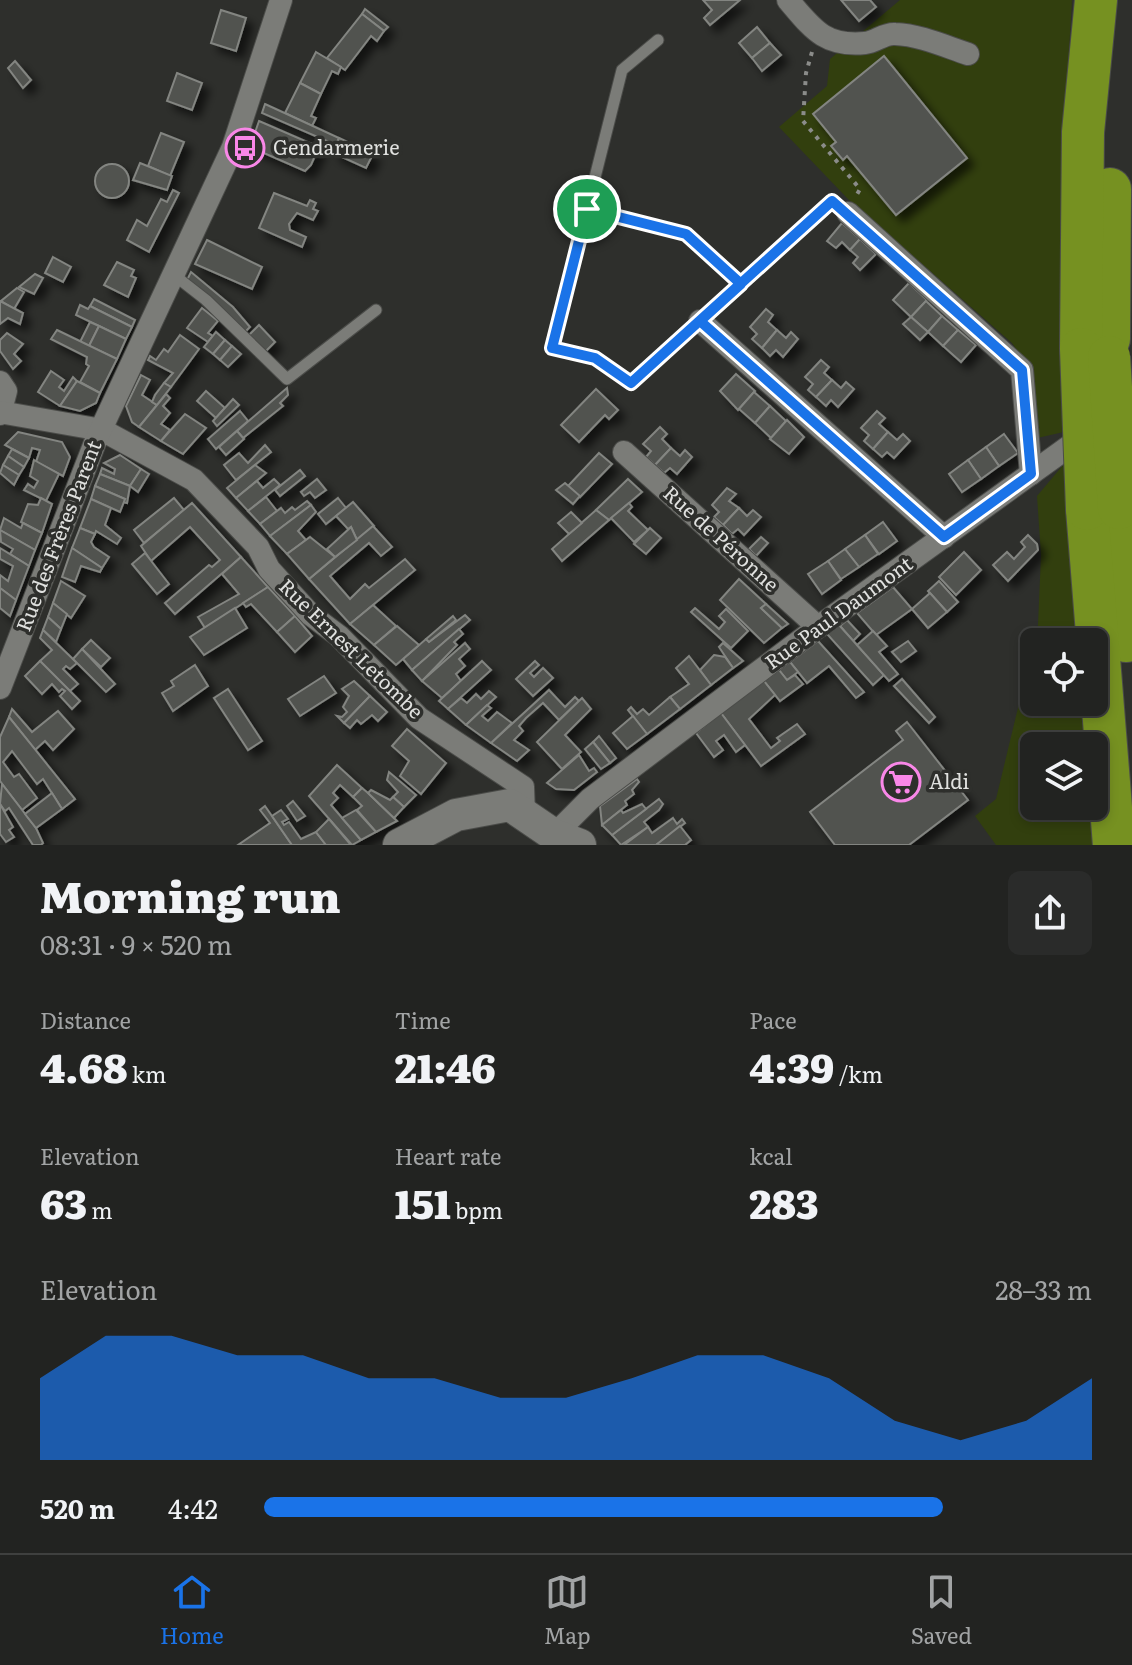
<!DOCTYPE html>
<html lang="en">
<head>
<meta charset="utf-8">
<style>
	:root { --surface:#222321; --page:#2a2b2a; --text:#f1f3f6; --muted:#a2a4a5; --line:#3f403f; --accent:#1a73e8 }
	body { margin:0; font-family:Literata,serif; background:var(--page); color:var(--text); height:100vh; display:flex; flex-direction:column; font-size:30px; white-space:nowrap }
	* { box-sizing:border-box; margin:0 }
	p { font-size:26px; color:var(--muted) }
	.icon { flex:none; width:44px; height:44px; fill:none; stroke:currentColor; stroke-width:2; stroke-linecap:round; stroke-linejoin:round }
	.map { position:relative; height:845px; overflow:hidden }
	.drawer { display:flex; flex-direction:column; background:var(--surface); flex:1 }
	.drawer>* { flex:none }
	.tools { position:absolute; left:1020px; top:628px; display:grid; gap:16px }
	.tools a { display:grid; place-items:center; width:88px; height:88px; border-radius:12px; background:var(--surface); box-shadow:0 4px 12px #0003,0 0 0 2px var(--line); font-size:40px }
	.pin { position:absolute; display:grid; place-items:center; width:68px; height:68px; color:#fff; margin:-34px; border:4px solid #fff; border-radius:50%; box-shadow:0 2px 8px #0007 }
	.round { display:grid; place-items:center; flex:none; width:84px; height:84px; border-radius:12px; background:var(--page) }
	.head { display:flex; align-items:center; justify-content:space-between; height:136px; padding:0 40px }
	h1 { font-size:44px; font-weight:800; line-height:60px }
	.stats { display:grid; grid-template-columns:repeat(3,1fr); gap:12px; height:136px; padding:8px 40px }
	.stats div { display:grid; align-content:center }
	.stats b { font-size:40px; font-weight:800 }
	.stats small { font-size:22px; font-weight:400 }
	.stats p { font-size:22px }
	.chart { height:224px; padding:16px 40px }
	.chart p { display:flex; justify-content:space-between }
	.chart svg { width:100%; height:144px; margin-top:8px; fill:var(--accent); opacity:.7 }
	ul { padding:0 40px; list-style:none; font-size:26px }
	li { display:grid; grid-template-columns:128px 96px 1fr; align-items:center; height:60px }
	li i { height:20px; border-radius:10px; background:var(--accent) }
	.dock { display:flex; justify-content:space-around; align-items:center; height:112px; border-top:2px solid var(--line); background:var(--surface); font-size:22px; color:var(--muted) }
	.dock a { display:grid; justify-items:center; gap:4px }
	.dock .active { color:var(--accent) }
	.map>svg:first-child { display:block }
	.green { fill:#323f0e }
	.building { fill:#51524f; stroke:#838581; stroke-width:2; filter:url(#shadow) }
	.lines { fill:none; stroke-linecap:round; stroke-linejoin:round }
	.lane-casing { stroke:#4b4c49; stroke-width:13 }
	.street-casing { stroke:#4b4c49; stroke-width:24 }
	.secondary-casing { stroke:#4b4c49; stroke-width:34 }
	.highway-casing { stroke:#4b4c49; stroke-width:44 }
	.path { stroke:#8b8c8a; stroke-width:4; stroke-dasharray:4 6; stroke-linecap:butt }
	.lane { stroke:#7b7c78; stroke-width:11 }
	.street { stroke:#7b7c78; stroke-width:22 }
	.secondary { stroke:#7b7c78; stroke-width:32 }
	.highway { stroke:#769121; stroke-width:42 }
	.highway-bridge-casing { stroke:#4b4c49; stroke-width:44; stroke-linecap:butt }
	.highway-bridge { stroke:#769121; stroke-width:42 }
	.route-casing { stroke:#fff; stroke-width:16 }
	.route { stroke:#1a73e8; stroke-width:10 }
	.labels { text-anchor:middle; stroke-width:7; stroke-linejoin:round; paint-order:stroke }
	.poi-label { font-size:20px; fill:#e0e1df; stroke:#2e2f2c; text-anchor:start }
	.street-label { font-size:20px; fill:#e0e1df; stroke:#2e2f2c }
</style>
</head>
<body>
<div class="map">
<svg width="1132" height="845" viewBox="0 0 1132 845">
	<defs>
		<filter id="shadow"><feDropShadow dx="7" dy="7" stdDeviation="4" flood-color="#0009"/></filter>
	</defs>
	<rect width="100%" height="100%" fill="#2e2f2c"/>
	<g class="green">
		<polygon points="900,0 1072,0 1064,135 1068,431 1033,439 1032,371 1012,343 848,199 779,127 827,86 830,59"/>
		<polygon points="1069,458 1079,642 1034,642 1034,702 1084,702 1087,746 1034,746 1034,806 1091,806 1093,845 996,845 975,816 996,799 1038,625 1041,555 1037,496"/>
	</g>
	<g class="building">
		<polygon points="703,0 740,0 710,25 704,18 712,10"/>
		<polygon points="841,0 870,0 876,7 859,21"/>
		<polygon points="365,9 388,27 384,31 362,14"/>
		<polygon points="221,10 246,18 236,51 211,43"/>
		<polygon points="362,14 384,31 377,41 371,36 345,70 327,58"/>
		<polygon points="757,27 770,43 752,58 739,43"/>
		<polygon points="770,43 781,55 762,71 752,58"/>
		<polygon points="316,52 341,67 338,74 332,71 321,94 300,83"/>
		<polygon points="884,56 967,158 896,215 847,156 843,160 831,146 836,142 813,114"/>
		<polygon points="15,61 31,80 23,88 8,68"/>
		<polygon points="177,73 202,83 192,110 167,101"/>
		<polygon points="300,83 321,94 311,116 316,118 312,126 285,113"/>
		<polygon points="265,104 339,138 336,145 262,113"/>
		<polygon points="259,121 319,147 311,165 305,171 250,147"/>
		<polygon points="161,133 184,142 170,176 148,166"/>
		<polygon points="339,138 373,154 366,168 333,153"/>
		<polygon points="140,163 172,176 167,190 133,180"/>
		<circle cx="112" cy="181" r="17"/>
		<polygon points="173,190 179,193 149,252 127,240 137,220 147,226 161,199 167,202"/>
		<polygon points="274,193 307,206 310,200 316,203 313,209 318,211 313,220 297,213 289,224 290,230 306,237 302,247 259,228"/>
		<polygon points="842,223 860,239 850,250 842,242 836,248 827,241"/>
		<polygon points="860,239 876,254 860,270 853,263 858,257 850,250"/>
		<polygon points="207,240 262,267 252,289 195,264"/>
		<polygon points="53,257 71,267 63,282 45,273"/>
		<polygon points="117,262 134,270 131,276 136,278 128,297 104,285"/>
		<polygon points="191,272 233,307 250,327 244,333 187,280"/>
		<polygon points="35,274 43,278 34,294 19,287"/>
		<polygon points="909,283 927,300 911,317 893,300"/>
		<polygon points="17,288 24,292 14,309 1,301"/>
		<polygon points="94,299 135,320 132,327 90,306"/>
		<polygon points="0,301 23,313 20,324 8,318 0,324"/>
		<polygon points="926,301 942,316 928,332 911,317"/>
		<polygon points="80,305 88,309 90,306 132,327 126,339 76,315"/>
		<polygon points="202,308 218,321 208,333 213,336 208,342 187,328"/>
		<polygon points="766,309 773,315 768,322 777,330 762,348 752,339 757,334 750,327"/>
		<polygon points="942,316 958,330 943,346 928,332"/>
		<polygon points="911,317 928,332 920,340 903,324"/>
		<polygon points="90,322 99,326 89,346 80,342"/>
		<polygon points="259,325 275,342 264,353 248,336"/>
		<polygon points="99,326 126,339 117,359 89,346"/>
		<polygon points="57,330 117,359 100,393 80,382 89,366 86,364 87,357 51,339"/>
		<polygon points="777,330 786,338 791,332 798,339 783,357 776,350 770,356 762,348"/>
		<polygon points="958,330 976,345 961,362 943,346"/>
		<polygon points="216,332 225,340 213,354 204,347"/>
		<polygon points="7,333 23,344 14,354 21,361 13,369 0,351 0,340"/>
		<polygon points="180,335 199,349 171,387 164,383 173,373 148,360 150,356 156,360 164,349 168,352"/>
		<polygon points="225,340 232,346 220,360 213,354"/>
		<polygon points="232,346 241,354 228,367 220,360"/>
		<polygon points="821,360 829,367 824,373 832,380 816,397 808,390 813,384 805,377"/>
		<polygon points="51,371 64,380 59,387 64,391 73,377 77,381 60,406 38,392"/>
		<polygon points="736,374 755,391 738,410 720,391"/>
		<polygon points="141,375 150,380 142,395 157,405 139,427 132,422 126,406"/>
		<polygon points="832,380 841,388 846,382 854,389 838,407 831,400 826,406 816,397"/>
		<polygon points="77,381 100,393 96,403 80,411 60,406"/>
		<polygon points="164,383 171,387 157,405 152,402 155,395"/>
		<polygon points="287,388 288,395 280,403 283,406 243,438 237,431"/>
		<polygon points="596,389 618,410 609,419 605,415 579,442 561,425"/>
		<polygon points="206,391 225,408 216,418 197,401"/>
		<polygon points="754,392 770,406 755,423 739,409"/>
		<polygon points="166,394 170,398 163,406 170,413 161,424 170,430 161,441 139,427"/>
		<polygon points="233,399 239,405 217,426 213,421"/>
		<polygon points="770,406 786,421 771,438 755,423"/>
		<polygon points="240,411 248,421 216,449 208,439"/>
		<polygon points="877,411 885,418 879,424 888,432 873,449 864,441 869,435 861,428"/>
		<polygon points="185,414 206,428 183,454 161,441"/>
		<polygon points="787,420 804,437 789,454 770,439"/>
		<polygon points="660,427 667,434 662,439 671,448 655,465 646,457 651,451 643,444"/>
		<polygon points="237,431 244,439 226,455 219,447"/>
		<polygon points="18,432 62,442 70,457 63,476 36,462 40,450 32,448 29,458 5,445"/>
		<polygon points="888,432 897,440 903,434 910,441 894,458 887,452 882,457 873,449"/>
		<polygon points="1004,434 1018,453 999,466 986,447"/>
		<polygon points="265,445 271,452 236,480 224,465 239,453 248,463"/>
		<polygon points="986,447 999,466 981,479 968,460"/>
		<polygon points="671,448 680,456 685,450 692,457 677,474 670,468 664,473 655,465"/>
		<polygon points="12,449 29,458 24,467 8,456"/>
		<polygon points="599,453 612,464 580,497 568,486"/>
		<polygon points="120,455 141,469 130,486 100,474 102,468 114,474 115,469 104,463"/>
		<polygon points="8,456 24,467 19,475 3,465"/>
		<polygon points="34,460 59,474 46,501 24,490 28,484 34,488 38,481 30,476"/>
		<polygon points="968,460 981,479 962,492 949,474"/>
		<polygon points="3,465 19,475 14,485 0,473"/>
		<polygon points="255,465 266,473 236,498 227,488"/>
		<polygon points="141,469 149,474 138,492 130,486"/>
		<polygon points="300,470 305,476 280,496 275,490"/>
		<polygon points="100,474 130,486 127,503 123,502 125,499 95,486"/>
		<polygon points="274,479 280,485 248,511 236,498 257,481 263,488"/>
		<polygon points="317,479 326,490 315,498 310,492 304,496 301,492"/>
		<polygon points="628,479 642,492 609,520 596,510"/>
		<polygon points="565,483 580,496 573,504 556,490"/>
		<polygon points="95,486 125,499 120,512 91,499"/>
		<polygon points="727,488 736,494 729,501 739,508 723,525 714,517 719,512 712,505"/>
		<polygon points="266,497 277,511 260,524 248,511"/>
		<polygon points="41,498 52,504 42,533 21,522 28,504 38,505"/>
		<polygon points="174,498 184,510 144,543 134,530"/>
		<polygon points="338,498 346,508 326,524 318,514"/>
		<polygon points="91,499 111,508 105,525 121,538 117,544 96,531 95,534 80,528"/>
		<polygon points="307,501 311,505 270,536 260,524 281,508 285,513 292,507 295,510"/>
		<polygon points="353,502 374,526 357,540 351,527 348,529 336,516"/>
		<polygon points="192,503 241,557 175,614 165,603 209,565 212,567 220,560 190,527 151,561 141,546"/>
		<polygon points="629,503 632,507 628,511 648,530 634,542 611,518"/>
		<polygon points="311,505 316,512 298,531 306,540 287,554 270,536"/>
		<polygon points="739,508 747,516 753,510 761,517 744,535 738,529 732,534 723,525"/>
		<polygon points="596,510 609,520 562,561 552,549"/>
		<polygon points="571,512 582,523 569,534 558,523"/>
		<polygon points="4,518 21,528 23,523 42,533 35,550 0,530"/>
		<polygon points="883,522 897,541 879,554 865,535"/>
		<polygon points="373,526 392,547 381,556 369,543 330,576 350,599 365,584 369,588 405,559 415,570 350,624 309,579"/>
		<polygon points="351,527 357,540 335,557 327,549"/>
		<polygon points="80,528 95,534 91,542 94,547 109,557 102,568 72,548"/>
		<polygon points="650,528 661,538 646,554 634,544"/>
		<polygon points="0,530 35,550 29,566 10,554 13,549 1,542"/>
		<polygon points="865,535 878,554 859,567 845,549"/>
		<polygon points="1028,535 1037,544 1038,550 1008,581 993,565 1007,552 1014,559 1025,547 1021,542"/>
		<polygon points="310,537 335,557 309,579 287,554"/>
		<polygon points="761,537 768,543 756,556 749,549"/>
		<polygon points="0,548 29,566 16,600 0,588 0,575 8,581 13,566 0,559"/>
		<polygon points="72,548 102,568 100,572 81,566 75,582 62,577"/>
		<polygon points="845,549 859,567 841,579 828,561"/>
		<polygon points="964,552 981,570 956,595 939,577"/>
		<polygon points="145,553 169,584 157,594 132,564"/>
		<polygon points="241,557 268,587 205,628 198,617 239,594 222,574"/>
		<polygon points="828,561 841,580 822,594 808,574"/>
		<polygon points="739,579 766,604 761,608 782,628 764,643 720,600"/>
		<polygon points="61,581 85,596 71,618 53,603"/>
		<polygon points="939,581 958,602 947,612 928,591"/>
		<polygon points="268,587 295,616 277,632 251,604 246,607 243,603"/>
		<polygon points="893,587 912,609 876,635 857,613"/>
		<polygon points="0,588 16,600 10,616 0,608"/>
		<polygon points="930,593 947,612 928,628 912,609"/>
		<polygon points="53,603 67,614 61,629 48,617"/>
		<polygon points="766,604 788,624 782,628 761,608"/>
		<polygon points="373,605 396,626 374,645 350,624"/>
		<polygon points="235,608 247,628 204,655 190,637"/>
		<polygon points="695,608 719,629 725,622 719,616 726,609 748,631 731,648 691,612"/>
		<polygon points="465,615 470,620 412,670 403,659 426,639 429,642"/>
		<polygon points="295,616 312,636 295,652 277,632"/>
		<polygon points="453,616 456,620 429,642 426,639"/>
		<polygon points="48,617 61,629 56,642 43,630"/>
		<polygon points="847,620 860,634 853,641 840,626"/>
		<polygon points="839,625 884,675 873,685 827,634"/>
		<polygon points="397,626 419,645 396,665 374,645"/>
		<polygon points="459,629 463,634 454,642 457,645 422,681 412,670"/>
		<polygon points="43,630 77,663 70,669 66,666 63,669 78,684 70,691 40,661 52,650 40,638"/>
		<polygon points="873,631 887,646 879,652 898,674 889,681 857,645"/>
		<polygon points="91,640 110,658 101,667 82,649"/>
		<polygon points="818,641 864,692 856,698 829,666 807,683 790,662"/>
		<polygon points="908,641 916,651 901,662 892,652"/>
		<polygon points="465,643 470,649 459,659 465,666 456,674 461,681 442,698 422,681"/>
		<polygon points="723,643 743,661 733,668 719,647"/>
		<polygon points="82,649 115,684 106,692 73,659"/>
		<polygon points="714,655 725,657 733,668 711,685 700,670"/>
		<polygon points="689,656 711,685 680,709 670,697 689,684 676,668"/>
		<polygon points="40,661 80,701 72,709 60,696 65,691 62,689 59,692 52,684 42,694 25,676"/>
		<polygon points="482,661 491,670 448,709 439,701"/>
		<polygon points="535,661 539,665 530,673 534,677 543,668 553,678 533,696 516,679"/>
		<polygon points="790,662 798,672 787,680 779,670"/>
		<polygon points="195,665 208,686 173,711 162,693 174,686 171,681"/>
		<polygon points="779,670 787,680 795,675 803,684 780,701 764,681"/>
		<polygon points="324,676 336,693 300,716 288,699"/>
		<polygon points="902,679 935,717 929,723 894,686"/>
		<polygon points="354,681 370,696 344,723 337,716 342,717 347,712 343,707 349,696 342,689"/>
		<polygon points="764,681 775,695 749,719 771,748 780,741 777,738 797,724 805,734 761,766 721,713"/>
		<polygon points="228,689 262,741 248,750 214,698"/>
		<polygon points="549,690 565,707 575,697 579,701 559,720 543,703 526,718 519,726 523,731 514,740 529,750 517,761 491,743"/>
		<polygon points="489,691 496,697 466,725 448,709 461,698 467,703 476,694 481,699"/>
		<polygon points="370,696 387,712 378,721 372,715 361,724 357,720 350,728 344,723"/>
		<polygon points="670,697 680,709 647,734 628,710 631,707 637,714 643,709 649,715"/>
		<polygon points="582,698 591,709 565,735 581,752 562,769 537,742"/>
		<polygon points="487,705 491,708 482,716 488,721 497,712 512,723 491,743 466,725"/>
		<polygon points="12,709 32,732 58,711 74,729 53,750 45,741 35,750 9,717"/>
		<polygon points="721,713 745,745 736,752 724,735 716,741 723,750 714,757 696,733"/>
		<polygon points="633,716 647,734 627,749 613,733"/>
		<polygon points="9,717 75,799 62,809 43,779 37,784 12,751 3,762 14,777 19,774 37,798 22,810 0,781 0,737"/>
		<polygon points="907,722 968,800 909,845 835,845 810,812 903,740 896,731"/>
		<polygon points="407,729 446,763 421,794 400,776 409,761 392,746"/>
		<polygon points="599,736 616,758 610,763 593,742"/>
		<polygon points="593,742 610,763 601,769 585,749"/>
		<polygon points="579,755 589,771 594,768 597,772 574,790 556,789 547,783"/>
		<polygon points="337,765 362,788 353,797 340,785 333,793 338,798 331,805 361,840 352,845 309,796"/>
		<polygon points="389,772 416,795 404,807 393,797 398,792 387,780"/>
		<polygon points="637,779 639,782 632,790 634,794 625,801 627,805 602,825 600,806"/>
		<polygon points="2,784 36,828 43,843 41,845 33,845 9,808 5,811 0,804"/>
		<polygon points="362,788 368,793 397,821 376,832 357,810 362,806 353,797"/>
		<polygon points="371,790 390,800 393,797 404,807 394,818 368,793"/>
		<polygon points="52,793 62,809 36,828 25,814"/>
		<polygon points="659,799 663,804 659,810 644,822 648,827 621,845 612,835"/>
		<polygon points="293,801 305,816 297,821 287,806"/>
		<polygon points="0,804 13,827 9,830 14,837 6,842 0,834"/>
		<polygon points="642,804 646,809 612,835 602,825 621,810 623,813"/>
		<polygon points="265,806 292,845 238,845 270,823 260,810"/>
		<polygon points="281,810 288,819 282,822 284,825 289,822 301,839 316,832 326,845 292,845 272,816"/>
		<polygon points="356,810 376,832 361,840 342,818"/>
		<polygon points="673,818 677,824 682,819 685,823 656,845 624,845 648,827 652,833"/>
		<polygon points="329,819 351,845 326,845 316,832"/>
		<polygon points="680,826 691,840 685,845 656,845"/>
	</g>
	<g class="lines">
		<g class="lane-casing">
			<g id="lane">
				<polyline points="658,40 622,70 552,348 595,358 631,383 832,201 848,213"/>
				<polyline points="587,209 686,234 741,284"/>
				<polyline points="174,275 206,300 287,379 376,310"/>
			</g>
		</g>
		<g class="street-casing">
			<g id="street">
				<path d="M 788,0 C 812,28 824,47 865,43 C 876,42 884,33 895,34 C 920,35 944,46 968,54"/>
				<polyline points="848,213 1022,370 1031,474"/>
				<polyline points="700,321 944,537"/>
				<polyline points="0,382 6,391 0,414"/>
				<polyline points="0,412 102,430 194,480 258,547 269,569 311,615 339,636 419,718 523,787 524,814"/>
				<polyline points="624,452 818,627"/>
				<polyline points="0,688 96,440 233,147 281,0"/>
				<polyline points="554,835 590,799 818,627 1089,432"/>
			</g>
		</g>
		<g class="secondary-casing">
			<polyline id="secondary" points="399,845 456,815 510,805 554,835 580,845"/>
		</g>
		<g class="highway-casing">
			<g id="highway">
				<polyline points="1109,339 1110,189"/>
				<polyline points="1081,349 1083,132 1096,0"/>
				<polyline points="1119,508 1126,641"/>
				<polyline points="1087,509 1114,845"/>
			</g>
		</g>
		<polyline class="path" points="812,52 806,73 803,121 860,189 856,196"/>
		<use href="#lane" class="lane"/>
		<use href="#street" class="street"/>
		<use href="#secondary" class="secondary"/>
		<use href="#highway" class="highway"/>
		<g class="highway-bridge-casing">
			<g id="highway-bridge">
				<polyline points="1081,349 1087,509"/>
				<polyline points="1109,357 1119,508"/>
			</g>
		</g>
		<use href="#highway-bridge" class="highway-bridge"/>
	</g>
	<g class="lines">
		<g class="route-casing">
			<path id="route" d="M 587,209 L 686,234 L 741,284 L 700,321 L 944,537 L 1031,474 L 1022,370 L 832,201 C 765,262 698,323 631,383 L 595,358 L 552,348 L 587,209"/>
		</g>
		<use href="#route" class="route"/>
	</g>
	<defs>
		<g id="bus-ring" transform="scale(2)"><circle r="9.5" fill="#2e2f2c" stroke="#f987e8" stroke-width="1.5"/><path d="M-5-6H5V4H4V6H2V4H-2V6H-4V4H-5ZM-3.5-4V0h7V-4ZM-3.5 1.2v1.5H-2V1.2ZM2 1.2v1.5H3.5V1.2Z" fill="#f987e8"/></g>
		<g id="supermarket-ring" transform="scale(2)"><circle r="9.5" fill="#2e2f2c" stroke="#f987e8" stroke-width="1.5"/><path d="M-6-5.5h2.5l.6 2H6L4.5 2H-2.5L-4.4-4H-6ZM-1.5 3.2a1.3 1.3 0 1 0 .1 0ZM3 3.2a1.3 1.3 0 1 0 .1 0Z" fill="#f987e8"/></g>
	</defs>
	<g fill-rule="evenodd">
		<use href="#bus-ring" x="245" y="148"/>
		<use href="#supermarket-ring" x="901" y="782"/>
	</g>
	<g class="labels">
		<g class="poi-label">
			<text x="273" y="155">Gendarmerie</text>
			<text x="929" y="789">Aldi</text>
		</g>
		<g class="street-label">
			<text transform="translate(59 536) rotate(-69)" y="7">Rue des Frères Parent</text>
			<text transform="translate(721 539) rotate(42)" y="7">Rue de Péronne</text>
			<text transform="translate(839 613) rotate(-36)" y="7">Rue Paul Daumont</text>
			<text transform="translate(351 649) rotate(44)" y="7">Rue Ernest Letombe</text>
		</g>
	</g>
</svg>
<div class="tools">
<a><svg class="icon" aria-label="locate" viewBox="0 0 24 24"><circle cx="12" cy="12" r="6"/><path d="M12 2v4M12 18v4M2 12h4M18 12h4"/></svg></a>
<a><svg class="icon" aria-label="layers" viewBox="0 0 24 24"><path d="M12 4l9 5-9 5-9-5zM3 14l9 5 9-5"/></svg></a>
</div>
<div class="pin" style="left:587px;top:209px;background:#1e9e55"><svg class="icon" aria-label="arrive" viewBox="0 0 24 24"><path d="M6 21V4h12l-3 4 3 4H6"/></svg></div>
</div>
<section class="drawer">
<div class="head"><div><h1>Morning run</h1><p>08:31 · 9 × 520 m</p></div><a class="round"><svg class="icon" aria-label="share" viewBox="0 0 24 24"><path d="M12 15V3M7 8l5-5 5 5M5 13v7h14v-7"/></svg></a></div>
<div class="stats">
<div><p>Distance</p><b>4.68<small> km</small></b></div>
<div><p>Time</p><b>21:46</b></div>
<div><p>Pace</p><b>4:39<small> /km</small></b></div>
</div>
<div class="stats">
<div><p>Elevation</p><b>63<small> m</small></b></div>
<div><p>Heart rate</p><b>151<small> bpm</small></b></div>
<div><p>kcal</p><b>283</b></div>
</div>
<div class="chart"><p><span>Elevation</span>28–33 m</p>
<svg viewBox="0 0 160 44" preserveAspectRatio="none"><path d="M0 44V19L10 6L20 6L30 12L40 12L50 19L60 19L70 25L80 25L90 19L100 12L110 12L120 19L130 32L140 38L150 32L160 19V44z"/></svg>
</div>
<ul>
<li><b>520 m</b>4:42<i style="width:82%"></i></li>
</ul>
</section>
<nav class="dock">
<a class="active"><svg class="icon" aria-label="home" viewBox="0 0 24 24"><path d="M3 11l9-7 9 7M6 9v11h12V9"/></svg>Home</a>
<a><svg class="icon" aria-label="map" viewBox="0 0 24 24"><path d="M3 6l6-2 6 2 6-2v14l-6 2-6-2-6 2zM9 4v14M15 6v14"/></svg>Map</a>
<a><svg class="icon" aria-label="saved" viewBox="0 0 24 24"><path d="M7 4h10v16l-5-4-5 4z"/></svg>Saved</a>
</nav>
</body>
</html>
